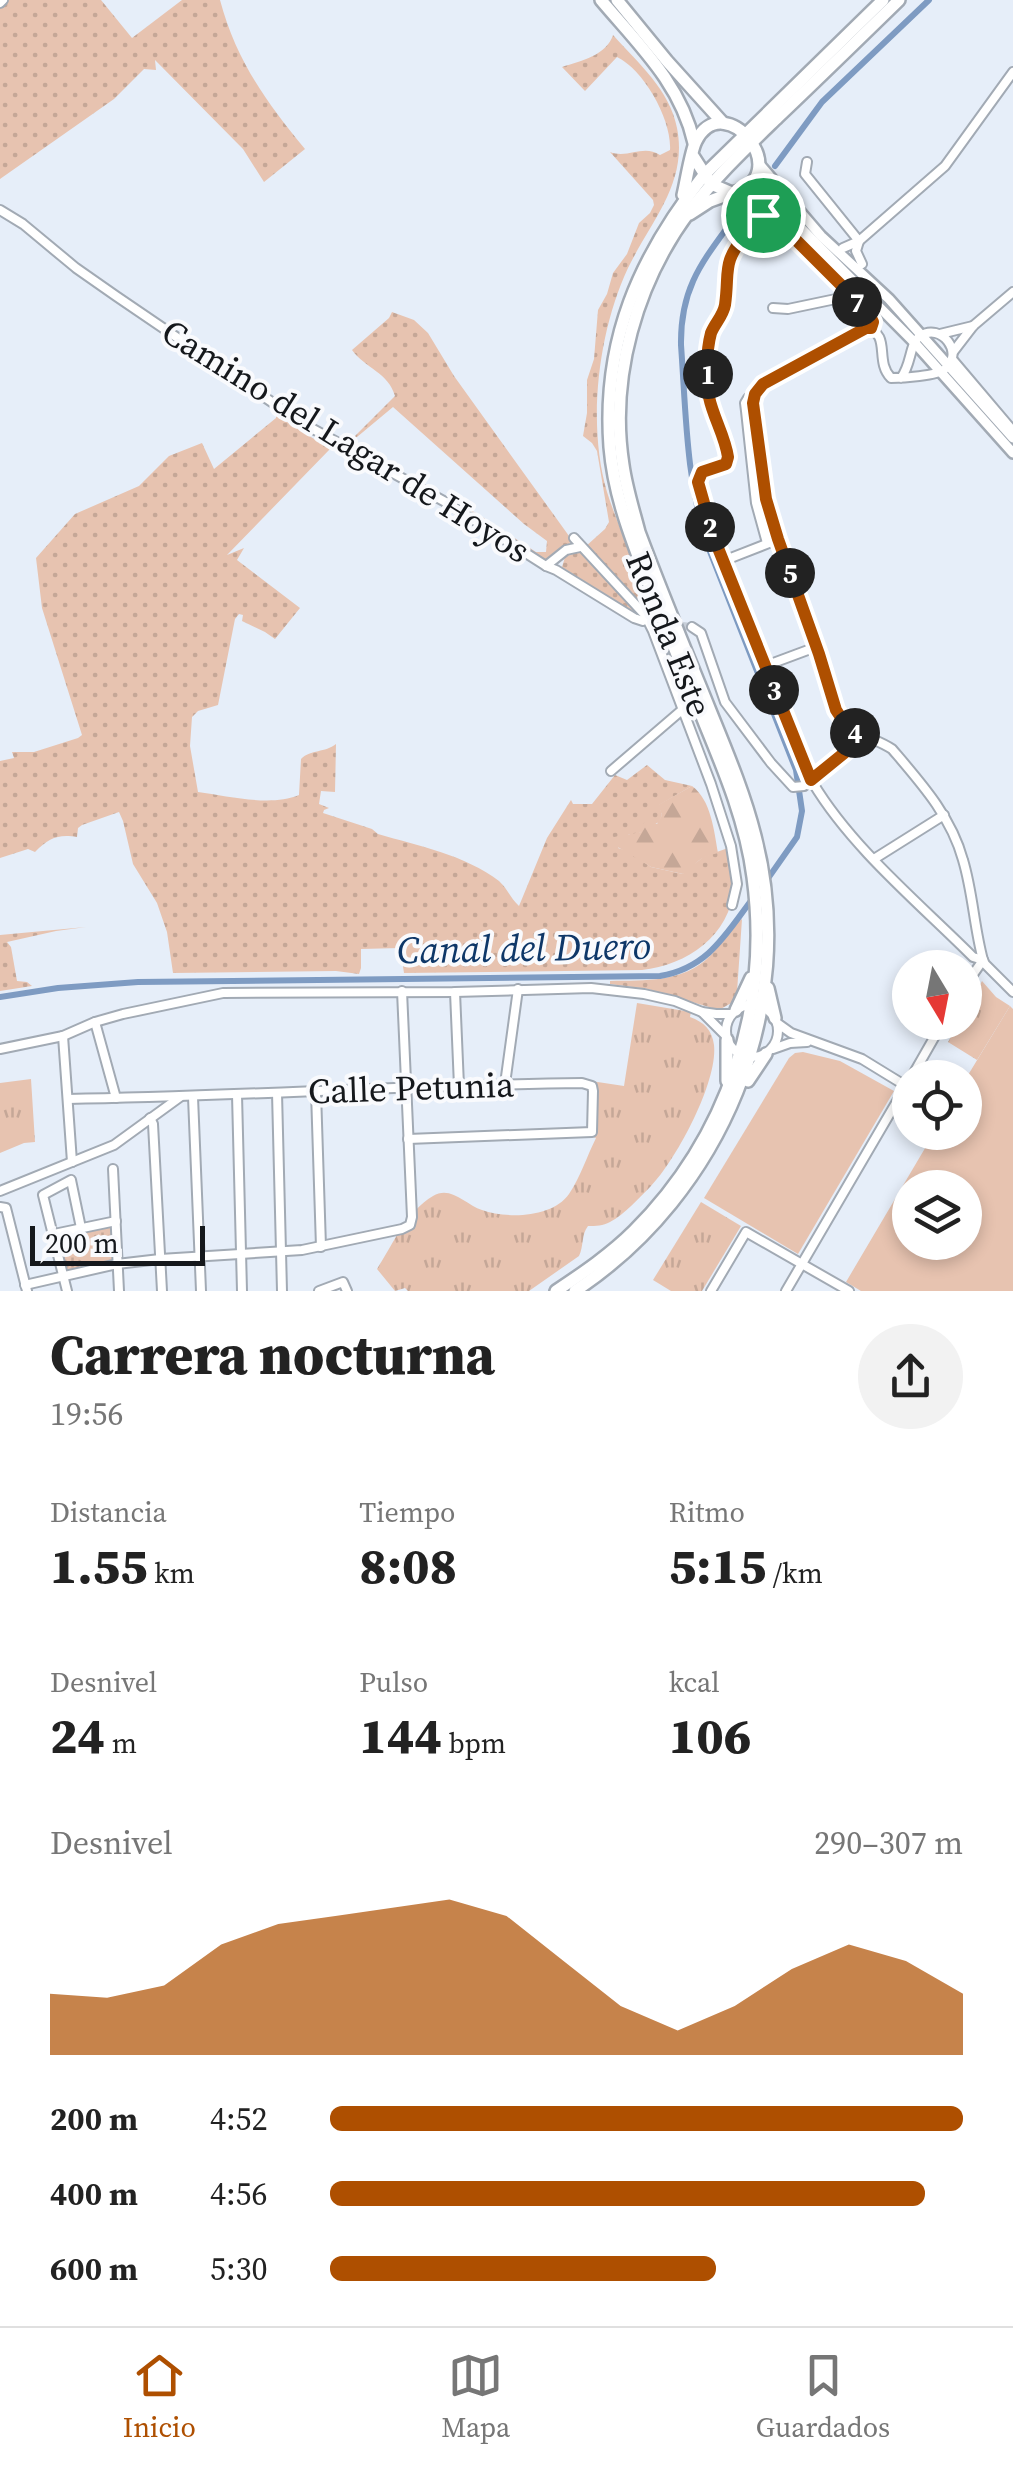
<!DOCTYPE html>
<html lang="es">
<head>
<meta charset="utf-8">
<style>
	:root { --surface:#fff; --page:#f2f2f2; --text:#222; --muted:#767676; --line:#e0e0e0; --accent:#ae4f00 }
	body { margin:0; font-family:"Source Serif 4",serif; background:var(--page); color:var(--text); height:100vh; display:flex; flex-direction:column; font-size:38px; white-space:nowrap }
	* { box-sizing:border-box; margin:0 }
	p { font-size:32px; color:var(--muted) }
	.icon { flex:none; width:55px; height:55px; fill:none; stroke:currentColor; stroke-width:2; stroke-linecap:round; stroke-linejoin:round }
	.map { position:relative; height:1291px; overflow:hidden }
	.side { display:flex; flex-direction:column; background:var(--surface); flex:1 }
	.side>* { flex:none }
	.needle { width:65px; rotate:170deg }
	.fabs { position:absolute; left:892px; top:950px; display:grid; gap:20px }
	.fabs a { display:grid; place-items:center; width:90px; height:90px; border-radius:50%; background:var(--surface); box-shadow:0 5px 15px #0003; font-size:50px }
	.scale { position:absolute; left:30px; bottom:25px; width:175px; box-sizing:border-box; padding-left:10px; border:5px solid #15181c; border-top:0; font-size:28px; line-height:35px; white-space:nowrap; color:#15181c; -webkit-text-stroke:8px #f9fafd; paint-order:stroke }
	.pin { position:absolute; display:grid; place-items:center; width:85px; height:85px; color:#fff; margin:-42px; border:5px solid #fff; border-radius:50%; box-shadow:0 2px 10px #0007 }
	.km { position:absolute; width:50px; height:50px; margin:-25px; border-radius:50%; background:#222; color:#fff; font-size:28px; line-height:50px; text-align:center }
	.round { display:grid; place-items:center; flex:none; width:105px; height:105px; border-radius:52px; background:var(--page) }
	.summary { display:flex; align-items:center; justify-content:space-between; height:170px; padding:0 50px }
	h1 { font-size:55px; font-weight:800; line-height:75px }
	.figures { display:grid; grid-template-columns:repeat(3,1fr); gap:15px; height:170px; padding:10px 50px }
	.figures div { display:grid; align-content:center }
	.figures b { font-size:50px; font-weight:800 }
	.figures small { font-size:28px; font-weight:400 }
	.figures p { font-size:28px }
	.chart { height:280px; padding:20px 50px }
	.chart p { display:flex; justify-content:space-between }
	.chart svg { width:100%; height:180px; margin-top:10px; fill:var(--accent); opacity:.7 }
	ul { padding:0 50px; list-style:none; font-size:32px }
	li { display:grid; grid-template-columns:160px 120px 1fr; align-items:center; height:75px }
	li i { height:25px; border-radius:12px; background:var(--accent) }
	.menu { display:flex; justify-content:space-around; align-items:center; height:140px; border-top:2px solid var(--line); background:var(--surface); font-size:28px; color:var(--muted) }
	.menu a { display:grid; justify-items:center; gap:5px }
	.menu .on { color:var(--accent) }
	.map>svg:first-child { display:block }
	.grass { fill:url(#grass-dots) }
	.forest { fill:url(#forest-firs) }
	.park { fill:url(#park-tufts) }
	.pitch { fill:#e7c3b0; fill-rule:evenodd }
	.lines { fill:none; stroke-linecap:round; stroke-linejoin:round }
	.canal { stroke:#7e9bc2; stroke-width:6 }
	.minor-tunnel { stroke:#c7ced8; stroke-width:8; stroke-dasharray:8 4; stroke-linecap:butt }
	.minor-casing { stroke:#a2aab4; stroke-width:12 }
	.major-casing { stroke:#a2aab4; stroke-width:14 }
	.highway-casing { stroke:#a2aab4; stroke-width:16 }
	.minor { stroke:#fff; stroke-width:8 }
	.major { stroke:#fff; stroke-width:9 }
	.highway { stroke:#fff; stroke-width:11 }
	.route-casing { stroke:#fff; stroke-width:20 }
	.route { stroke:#ae4f00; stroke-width:12 }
	.labels { text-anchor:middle; stroke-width:8; stroke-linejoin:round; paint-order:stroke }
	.street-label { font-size:35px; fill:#15181c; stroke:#f9fafd }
	.water-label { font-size:38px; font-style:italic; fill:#0e3768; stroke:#f9fafd }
</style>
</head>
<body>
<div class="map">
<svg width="1013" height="1291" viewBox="0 0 1013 1291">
	<defs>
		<pattern id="grass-dots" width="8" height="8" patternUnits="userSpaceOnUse" patternTransform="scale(2.5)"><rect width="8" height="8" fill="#e7c3b0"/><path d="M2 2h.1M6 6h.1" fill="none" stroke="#c5a797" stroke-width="1.8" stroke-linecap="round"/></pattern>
		<pattern id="forest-firs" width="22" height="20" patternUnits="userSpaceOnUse" patternTransform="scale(2.5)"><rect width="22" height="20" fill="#e7c3b0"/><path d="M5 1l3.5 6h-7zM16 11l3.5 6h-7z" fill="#c5a797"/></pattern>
		<pattern id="park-tufts" width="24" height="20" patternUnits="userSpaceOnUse" patternTransform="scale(2.5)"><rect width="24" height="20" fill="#e7c3b0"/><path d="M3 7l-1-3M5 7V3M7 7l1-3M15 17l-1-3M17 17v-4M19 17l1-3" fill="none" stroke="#c5a797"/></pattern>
	</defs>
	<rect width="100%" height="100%" fill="#e6eef9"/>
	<g class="grass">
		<path d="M 9,0 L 101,0 L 132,38 L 182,0 L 220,0 C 236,60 266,102 305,149 L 264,182 L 243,149 L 155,60 L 156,70 L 144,69 L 114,99 L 0,179 L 0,8 Z"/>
		<path d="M 613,35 C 638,63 670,90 677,128 C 688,183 651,221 628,268 C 598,332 587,424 607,492 C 613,511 621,530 628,549 C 636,571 644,593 655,613 L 644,612 L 585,547 L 605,529 L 609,522 L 597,451 L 592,443 L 583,436 L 587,413 L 587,380 L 594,359 L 598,310 L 607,294 L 613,273 L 627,254 L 639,223 L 650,213 L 654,205 L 653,200 L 610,152 C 628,159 643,144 660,155 L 670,150 C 672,120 644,70 617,57 L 585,91 L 562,67 C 581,61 607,55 613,35 Z"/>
		<path d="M 392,312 L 414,320 L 428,333 L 454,376 L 569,536 L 571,541 L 569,544 L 546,561 L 349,443 L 476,513 L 536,552 L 546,552 L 547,541 L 524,524 L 393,407 L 357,437 L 353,438 L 395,396 C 389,373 365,368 352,350 L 389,318 Z"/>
		<path d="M 276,415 L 330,449 L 227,555 L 244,548 L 237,560 L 300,608 L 275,639 L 265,632 L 242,621 L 243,615 L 239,614 L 235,619 L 218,705 L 198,711 L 192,717 L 190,746 L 198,792 C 229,796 270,807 299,795 L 301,759 C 311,749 325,753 336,744 L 335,792 L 321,791 L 319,804 L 329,808 L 324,810 L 323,813 L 372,829 L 378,834 C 419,846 465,855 499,881 C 507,888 511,899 519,906 L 547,838 L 571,800 L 573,804 L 592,804 L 615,775 L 627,780 L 647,765 L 665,780 L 692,786 L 659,805 L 662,815 L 659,822 L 637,834 L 629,834 L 618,848 L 628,851 L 651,867 L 683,874 L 703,857 L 728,848 C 730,860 735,875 734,887 C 730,936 687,965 642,970 L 404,973 L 400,948 L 361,949 L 361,968 L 359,974 L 336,971 L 173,973 L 167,932 L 157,903 L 133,864 L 123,821 L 119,812 L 82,825 L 78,828 L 77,837 C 58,834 49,838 35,852 L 28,849 L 0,858 L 0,761 L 14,758 L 12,752 L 34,752 L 78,738 L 82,735 L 42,608 L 36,558 L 75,514 L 139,486 L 169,456 L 202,443 L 214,469 L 276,418 Z"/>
		<polygon points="577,549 638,610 636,614 562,567 566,554"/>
		<path d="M 742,919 L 737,992 L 733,1002 L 719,1010 L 648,989 L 610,984 L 610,981 C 645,980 683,983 710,956 C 721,944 728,928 742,919 Z"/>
		<polygon points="86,927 56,931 7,942 11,947 17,981 27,982 32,986 0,991 0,935"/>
	</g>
	<path class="forest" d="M 692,786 C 711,800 714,830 718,853 C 705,856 696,859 691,872 L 683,874 L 651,867 L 611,843 L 614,837 L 641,832 L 642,824 L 647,821 L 657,824 L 662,815 L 658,805 Z"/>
	<g class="park">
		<polygon points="982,981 996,997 1010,1006 977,1060 948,1042 959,1023 965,1022 965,1012"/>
		<path d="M 637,1003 L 691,1012 L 690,1017 C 704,1022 712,1030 714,1045 C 718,1082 676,1160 651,1186 C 639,1198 625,1214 610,1222 C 603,1226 596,1226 588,1226 C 581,1235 584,1246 579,1256 L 529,1291 L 408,1291 L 405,1288 L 395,1291 L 377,1269 C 393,1244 407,1211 433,1196 C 451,1185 466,1205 482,1210 C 507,1219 552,1218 569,1194 C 580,1178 587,1156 596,1138 L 593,1137 L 597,1129 L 596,1088 L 591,1081 L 624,1086 Z"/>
		<polygon points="31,1079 35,1142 24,1143 0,1153 0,1083"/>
		<polygon points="701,1202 741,1226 702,1291 671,1291 653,1280"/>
		<polygon points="116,1221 117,1264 63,1275 54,1234"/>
	</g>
	<g class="pitch">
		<path d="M 1010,1006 L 1013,1009 L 1013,1291 L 861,1291 L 846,1282 L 934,1133 L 965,1132 L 965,1080 ZM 910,1188 L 965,1188 L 965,1242 L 910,1242 Z"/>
		<polygon points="803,1052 840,1061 894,1091 798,1254 704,1198 789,1058 795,1053"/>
	</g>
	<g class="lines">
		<g class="canal">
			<polyline points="775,166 822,102 929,0"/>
			<path d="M 744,204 C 709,255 680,280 681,345 C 686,413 686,479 707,544 L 796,770 L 802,811 L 797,837 L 764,884"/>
			<path d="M 0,997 L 58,988 L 138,982 L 660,976 C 708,968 726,934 753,898"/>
		</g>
		<polyline class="minor-tunnel" points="647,622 692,627"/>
		<g class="minor-casing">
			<g id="minor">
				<polyline points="0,3 3,0"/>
				<polyline points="807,162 805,174 859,241"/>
				<polyline points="0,210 23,224 76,268 116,296 304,424 449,504 546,566 556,570 634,618 643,621"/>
				<polyline points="859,241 856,251 862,264"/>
				<polyline points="843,248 859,241 945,166 1013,72"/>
				<polyline points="773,308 788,309 850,296"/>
				<path d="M 871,328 L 873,321 L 867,312 L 775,220 L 767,216 L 757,218 L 728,259 L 724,305 L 722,315 L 713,329 L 709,344 L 709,399 L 728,457 L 726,464 L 703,473 L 698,483 L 714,538 L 813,783 C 852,848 919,903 973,957 L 983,960"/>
				<polyline points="940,334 973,326"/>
				<polyline points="953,352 973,326 1013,292"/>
				<polyline points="952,359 1013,431"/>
				<polyline points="754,397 748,398 745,403 746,411 756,503 767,543"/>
				<polyline points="574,538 645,615 653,631 711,784 731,846 737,884 732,905"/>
				<polyline points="723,561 769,543"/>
				<polyline points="546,566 566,550 580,547"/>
				<polyline points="692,627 701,633 725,702 771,763 793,787 804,786 864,737"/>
				<polyline points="765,666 816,647"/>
				<path d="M 841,719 C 855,736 874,737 892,749 C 921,783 951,816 963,860 C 973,893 974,927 983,960 L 985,964 L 1013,992"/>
				<path d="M 846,751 L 839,728 L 840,718 L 773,525 L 766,499 L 753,403 L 755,394 L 763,384 L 866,328 C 892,334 874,361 891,378 C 902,378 937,376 945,369 C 965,353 941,322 920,336 C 909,344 912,364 901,378"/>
				<polyline points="611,771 682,710"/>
				<polyline points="874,859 944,815"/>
				<polyline points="965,986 983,960"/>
				<polyline points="455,992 459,1086"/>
				<circle cx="752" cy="1031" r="26"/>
				<polyline points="702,1012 726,1036"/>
				<polyline points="95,1022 116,1098"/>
				<polyline points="777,1023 791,1033 862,1059 906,1086"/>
				<polyline points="63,1036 72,1162"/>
				<polyline points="0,1049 63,1036 95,1022 123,1014 223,993 455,992 591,988 644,994 675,1001 702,1012 716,1014 732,1014"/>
				<polyline points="773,1049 790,1043 807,1042"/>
				<polyline points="911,1078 943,1022"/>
				<polyline points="505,1084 518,989"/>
				<polyline points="316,1092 321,1247"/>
				<polyline points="277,1093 282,1291"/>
				<polyline points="237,1095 242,1291"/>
				<polyline points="193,1097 201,1291"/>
				<path d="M 68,1099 C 240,1096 411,1085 582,1083 L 592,1086 L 593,1091 L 592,1132 L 408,1139"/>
				<polyline points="150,1118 153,1124 162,1291"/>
				<polyline points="113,1169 119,1291"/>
				<polyline points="0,1191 114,1145 180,1097"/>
				<polyline points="0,1207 6,1208 27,1291"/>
				<polyline points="54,1234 116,1221"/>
				<polyline points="25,1285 117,1264 160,1259 302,1250 402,1229 410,1225 412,1217 402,991"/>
				<polyline points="67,1291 43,1195 71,1180 81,1228"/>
				<polyline points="319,1291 343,1282 347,1291"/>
				<polyline points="711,1291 746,1232 849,1291"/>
				<polyline points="786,1291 910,1079"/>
			</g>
		</g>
		<g class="major-casing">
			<g id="major">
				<polyline points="760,165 821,236 889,299 1013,438"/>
				<polyline points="742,191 768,199 783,210 914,342 1013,453"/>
			</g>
		</g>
		<g class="highway-casing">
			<g id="highway">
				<path d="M 601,0 C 639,45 681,84 694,143"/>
				<polyline points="617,0 667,61 723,123"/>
				<path d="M 683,195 C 686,183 691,150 696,141 C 725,85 798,177 732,193 L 711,184 L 693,156"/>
				<polyline points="690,214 710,201 732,193"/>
				<polyline points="768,988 775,1018"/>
				<polyline points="736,1010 751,978"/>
				<polyline points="727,1081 727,1040"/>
				<polyline points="748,1081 766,1054"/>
				<path d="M 556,1291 C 583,1273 611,1254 634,1231 C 727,1138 771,1008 753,877 C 746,822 724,770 703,719 C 685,674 667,630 649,585 C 632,541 614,496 610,447 C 602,341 639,257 704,175 L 883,0"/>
				<path d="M 575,1291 C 722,1194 800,1008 755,836 C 744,792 726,750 709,708 C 685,649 661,591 639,532 C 633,509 626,487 623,465 C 609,377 637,282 689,212 C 715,177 747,147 778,117 C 819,78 859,39 899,0"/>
			</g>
		</g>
		<use href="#minor" class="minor"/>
		<use href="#major" class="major"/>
		<use href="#highway" class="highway"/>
	</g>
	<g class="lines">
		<g class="route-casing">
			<path id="route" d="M 763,215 L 776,220 L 868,312 L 873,322 L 871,328 L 866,328 L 763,384 L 755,394 L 753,403 L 766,499 L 778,539 L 819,654 L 836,710 L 848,728 L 864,737 L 811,780 L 714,538 L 698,482 L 702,472 L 726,464 L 728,457 C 725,436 713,417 709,397 C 706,378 706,352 711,333 C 715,323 723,316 725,305 C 730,268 721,265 747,232 C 752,225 756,220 763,215 Z"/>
		</g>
		<use href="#route" class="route"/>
	</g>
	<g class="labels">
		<g class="street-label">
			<text transform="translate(346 441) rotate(32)" y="12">Camino del Lagar de Hoyos</text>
			<text transform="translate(669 634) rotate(68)" y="12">Ronda Este</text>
			<text transform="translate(411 1088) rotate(-2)" y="12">Calle Petunia</text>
		</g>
		<g class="water-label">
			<text transform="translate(524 948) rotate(-1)" y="13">Canal del Duero</text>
		</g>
	</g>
</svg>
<div class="fabs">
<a><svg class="needle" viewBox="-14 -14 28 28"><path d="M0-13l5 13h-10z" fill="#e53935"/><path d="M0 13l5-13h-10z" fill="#767676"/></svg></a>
<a><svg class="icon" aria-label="locate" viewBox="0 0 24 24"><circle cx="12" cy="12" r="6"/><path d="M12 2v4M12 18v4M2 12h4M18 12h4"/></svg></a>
<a><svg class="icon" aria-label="layers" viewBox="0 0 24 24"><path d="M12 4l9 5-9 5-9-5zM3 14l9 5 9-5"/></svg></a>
</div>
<div class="scale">200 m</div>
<div class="pin" style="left:763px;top:215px;background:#1e9e55"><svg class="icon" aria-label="arrive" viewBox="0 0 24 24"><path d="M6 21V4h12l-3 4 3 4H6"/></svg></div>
<b class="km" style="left:708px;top:374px">1</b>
<b class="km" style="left:710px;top:527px">2</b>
<b class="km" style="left:774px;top:690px">3</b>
<b class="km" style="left:855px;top:733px">4</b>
<b class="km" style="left:790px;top:573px">5</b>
<b class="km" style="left:857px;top:302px">7</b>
</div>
<section class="side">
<div class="summary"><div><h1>Carrera nocturna</h1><p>19:56</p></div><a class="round"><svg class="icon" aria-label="share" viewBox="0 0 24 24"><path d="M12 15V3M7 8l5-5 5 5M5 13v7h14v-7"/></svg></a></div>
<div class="figures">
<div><p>Distancia</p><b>1.55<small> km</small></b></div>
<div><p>Tiempo</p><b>8:08</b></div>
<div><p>Ritmo</p><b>5:15<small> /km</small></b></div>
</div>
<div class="figures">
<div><p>Desnivel</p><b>24<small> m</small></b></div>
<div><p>Pulso</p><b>144<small> bpm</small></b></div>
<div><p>kcal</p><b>106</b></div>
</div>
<div class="chart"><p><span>Desnivel</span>290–307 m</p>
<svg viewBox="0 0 160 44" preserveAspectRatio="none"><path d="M0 44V29L10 30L20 27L30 17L40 12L50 10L60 8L70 6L80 10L90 21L100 32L110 38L120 32L130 23L140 17L150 21L160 29V44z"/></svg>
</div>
<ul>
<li><b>200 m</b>4:52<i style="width:100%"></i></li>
<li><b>400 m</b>4:56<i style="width:94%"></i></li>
<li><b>600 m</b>5:30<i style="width:61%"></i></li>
</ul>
</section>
<nav class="menu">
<a class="on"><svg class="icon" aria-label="home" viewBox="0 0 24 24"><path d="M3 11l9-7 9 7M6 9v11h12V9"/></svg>Inicio</a>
<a><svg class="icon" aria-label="map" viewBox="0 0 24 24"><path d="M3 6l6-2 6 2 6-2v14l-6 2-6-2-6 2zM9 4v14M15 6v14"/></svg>Mapa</a>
<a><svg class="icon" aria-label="saved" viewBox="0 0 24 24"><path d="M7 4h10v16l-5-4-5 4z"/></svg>Guardados</a>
</nav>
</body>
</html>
